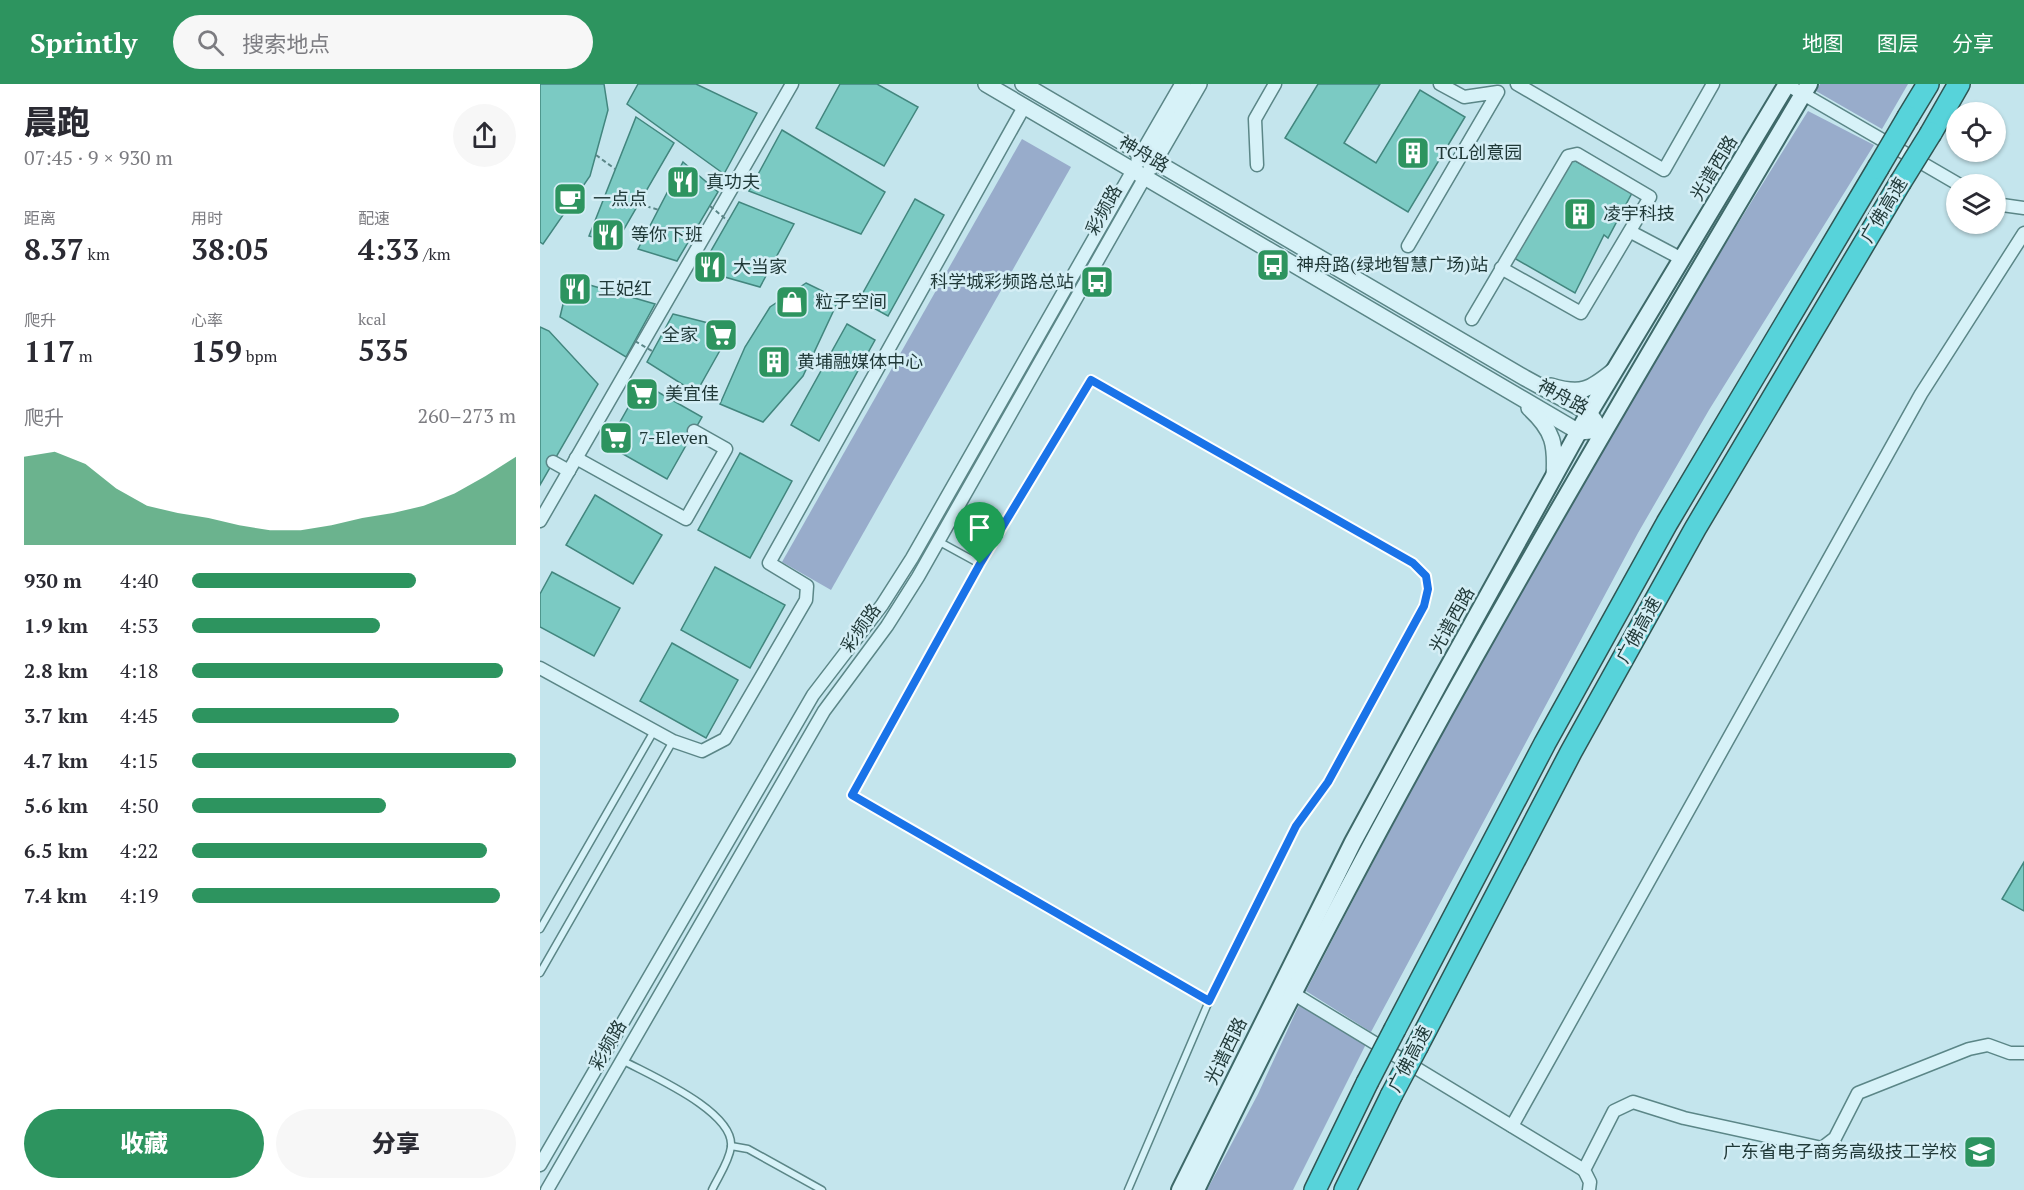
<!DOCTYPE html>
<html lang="zh">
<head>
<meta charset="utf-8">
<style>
	:root { --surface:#fff; --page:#f7f7f7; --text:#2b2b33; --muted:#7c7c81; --accent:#2d945f }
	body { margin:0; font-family:"PT Serif","Noto Sans SC",serif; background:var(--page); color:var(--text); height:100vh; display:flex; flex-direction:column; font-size:22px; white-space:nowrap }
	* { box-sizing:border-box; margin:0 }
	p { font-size:20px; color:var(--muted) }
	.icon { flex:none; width:33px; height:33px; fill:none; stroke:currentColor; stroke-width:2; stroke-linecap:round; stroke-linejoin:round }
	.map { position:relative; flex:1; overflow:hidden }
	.details { display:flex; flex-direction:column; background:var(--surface); width:540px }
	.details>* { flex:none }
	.fabs { position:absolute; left:1406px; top:18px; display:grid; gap:12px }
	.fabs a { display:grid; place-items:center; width:60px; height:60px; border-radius:50%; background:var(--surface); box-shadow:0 2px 4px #0004; font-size:30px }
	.pin { position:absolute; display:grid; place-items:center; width:51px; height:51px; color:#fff; margin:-62px -26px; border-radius:50% 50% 50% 0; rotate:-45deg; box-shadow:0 0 6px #0007 }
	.pin .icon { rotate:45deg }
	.round { display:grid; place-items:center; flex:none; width:63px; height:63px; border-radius:32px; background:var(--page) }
	.summary { display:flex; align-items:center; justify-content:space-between; height:102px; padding:0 24px }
	h1 { font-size:33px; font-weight:800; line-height:45px }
	.stats { display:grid; grid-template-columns:repeat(3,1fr); gap:9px; height:102px; padding:6px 24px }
	.stats div { display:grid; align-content:center }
	.stats b { font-size:30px; font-weight:800 }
	.stats small { font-size:16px; font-weight:400 }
	.stats p { font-size:16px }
	.chart { height:168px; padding:12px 24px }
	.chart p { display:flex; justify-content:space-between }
	.chart svg { width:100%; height:108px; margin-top:6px; fill:var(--accent); opacity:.7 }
	.primary-button { display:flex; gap:12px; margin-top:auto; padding:12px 24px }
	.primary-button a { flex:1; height:69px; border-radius:36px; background:var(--accent); color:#fff; font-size:24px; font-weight:800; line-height:69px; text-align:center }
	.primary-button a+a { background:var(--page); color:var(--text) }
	ul { padding:0 24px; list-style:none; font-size:20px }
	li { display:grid; grid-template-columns:96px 72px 1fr; align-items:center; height:45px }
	li i { height:15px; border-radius:8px; background:var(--accent) }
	header { display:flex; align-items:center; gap:36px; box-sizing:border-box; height:84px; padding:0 30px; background:var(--accent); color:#fff }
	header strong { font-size:28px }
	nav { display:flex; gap:33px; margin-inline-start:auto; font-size:21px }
	.search { width:420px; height:54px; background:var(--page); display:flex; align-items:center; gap:15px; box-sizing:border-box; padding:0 21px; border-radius:33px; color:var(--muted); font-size:22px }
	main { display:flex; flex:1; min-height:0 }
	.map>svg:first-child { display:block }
	.green { fill:#98accb }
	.building { fill:#7bcac3; stroke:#42867e; stroke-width:1.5 }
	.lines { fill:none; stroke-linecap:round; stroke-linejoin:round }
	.service-casing { stroke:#5b8687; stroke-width:9 }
	.minor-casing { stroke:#5b8687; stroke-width:15 }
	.tertiary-casing { stroke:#5b8687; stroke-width:18 }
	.secondary-casing { stroke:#3e6969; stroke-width:20 }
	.motorway-casing { stroke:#2f5553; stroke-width:24 }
	.path { stroke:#5b8687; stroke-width:2; stroke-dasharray:4.5 3; stroke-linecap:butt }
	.service { stroke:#d7f2f8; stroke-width:6 }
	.minor { stroke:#d7f2f8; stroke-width:12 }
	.tertiary { stroke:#d7f2f8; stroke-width:15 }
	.secondary { stroke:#d7f2f8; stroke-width:16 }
	.motorway { stroke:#57d3da; stroke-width:21 }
	.motorway-bridge-casing { stroke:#2f5553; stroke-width:24; stroke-linecap:butt }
	.path-bridge { stroke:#5b8687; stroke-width:2; stroke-dasharray:4.5 3; stroke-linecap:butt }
	.motorway-bridge { stroke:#57d3da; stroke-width:21 }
	.route-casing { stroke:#fff; stroke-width:12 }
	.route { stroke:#1a73e8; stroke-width:8 }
	.labels { text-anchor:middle; stroke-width:5; stroke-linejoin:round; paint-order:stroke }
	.poi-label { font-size:18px; fill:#1f3837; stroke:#d4eef5; text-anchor:start }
	.street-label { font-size:18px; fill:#1f3837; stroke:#d4eef5 }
</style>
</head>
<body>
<header>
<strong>Sprintly</strong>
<div class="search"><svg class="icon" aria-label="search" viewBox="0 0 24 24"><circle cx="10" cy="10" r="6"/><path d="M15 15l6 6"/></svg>搜索地点</div>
<nav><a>地图</a><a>图层</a><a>分享</a></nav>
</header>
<main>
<section class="details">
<div class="summary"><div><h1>晨跑</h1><p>07:45 · 9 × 930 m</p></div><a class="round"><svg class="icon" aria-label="share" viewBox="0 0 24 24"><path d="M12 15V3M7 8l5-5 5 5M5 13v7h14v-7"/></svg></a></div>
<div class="stats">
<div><p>距离</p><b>8.37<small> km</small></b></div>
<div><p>用时</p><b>38:05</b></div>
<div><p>配速</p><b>4:33<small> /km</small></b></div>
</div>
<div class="stats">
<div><p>爬升</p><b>117<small> m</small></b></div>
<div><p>心率</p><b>159<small> bpm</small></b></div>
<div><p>kcal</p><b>535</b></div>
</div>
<div class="chart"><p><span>爬升</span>260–273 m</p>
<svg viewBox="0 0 160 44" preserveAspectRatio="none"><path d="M0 44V8L10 6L20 11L30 21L40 28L50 31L60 33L70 36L80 38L90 38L100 36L110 33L120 31L130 28L140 23L150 16L160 8V44z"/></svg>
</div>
<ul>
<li><b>930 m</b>4:40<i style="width:69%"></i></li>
<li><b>1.9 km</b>4:53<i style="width:58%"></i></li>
<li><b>2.8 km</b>4:18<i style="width:96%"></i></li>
<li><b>3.7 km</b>4:45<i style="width:64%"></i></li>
<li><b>4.7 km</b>4:15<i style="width:100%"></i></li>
<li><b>5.6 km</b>4:50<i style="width:60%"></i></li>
<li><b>6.5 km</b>4:22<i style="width:91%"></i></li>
<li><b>7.4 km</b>4:19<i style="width:95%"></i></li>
</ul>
<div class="primary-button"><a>收藏</a><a>分享</a></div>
</section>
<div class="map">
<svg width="1484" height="1106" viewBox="0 0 1484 1106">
	<rect width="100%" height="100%" fill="#c4e5ed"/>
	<g class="green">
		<polygon points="1280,0 1368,0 1342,45 1276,7"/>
		<path d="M 1268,27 L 1334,61 L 1169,326 L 1098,449 L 831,948 L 766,907 C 920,607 1088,313 1268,27 Z"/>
		<polygon points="482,55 531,83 291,506 242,478"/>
		<polygon points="759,921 826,960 753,1106 667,1106 718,1010"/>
	</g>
	<g class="building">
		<polygon points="0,0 64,0 68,26 50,92 3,160 0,158"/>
		<polygon points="98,0 156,0 217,29 184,90 87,20"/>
		<polygon points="300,0 337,0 378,23 344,82 276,44"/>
		<polygon points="778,0 840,0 804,59 836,79 880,6 925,33 868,128 745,54"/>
		<polygon points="96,33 134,59 76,159 49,152"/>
		<polygon points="242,46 345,108 321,150 209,107"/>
		<polygon points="1032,75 1092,109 1068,154 1064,151 1035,209 974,174"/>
		<polygon points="143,78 178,108 137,177 98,165"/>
		<polygon points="375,115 404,131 348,232 319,216"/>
		<polygon points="199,118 254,140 220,203 160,186"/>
		<polygon points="29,195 115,220 86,273 20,233"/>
		<polygon points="266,199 299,215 263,292 223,338 180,320 205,263 230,223"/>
		<polygon points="133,230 192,245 156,309 107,278"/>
		<polygon points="307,240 335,256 279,357 251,341"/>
		<polygon points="0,243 9,247 58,300 0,401"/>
		<polygon points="102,299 162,333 127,395 67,361"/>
		<polygon points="200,369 252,397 210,474 158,446"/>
		<polygon points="55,411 122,451 93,500 26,461"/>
		<polygon points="175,483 245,521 210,584 141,546"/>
		<polygon points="12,488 80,524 54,572 0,543 0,510"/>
		<polygon points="132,559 198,596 166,654 100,617"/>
		<polygon points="1484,778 1484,827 1462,815"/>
	</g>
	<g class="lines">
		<g class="service-casing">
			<g id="service">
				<polyline points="398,457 440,480"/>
				<polyline points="0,845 114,647"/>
				<polyline points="0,889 133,657"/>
				<path d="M 82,976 C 109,991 195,1027 191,1063 C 189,1078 178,1093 172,1106"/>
				<polyline points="191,1062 208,1065 282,1106"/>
				<polyline points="588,1106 669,917 756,742 788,698 884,522 888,505 886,492 873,479 551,296 440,480 312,711 669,917"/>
			</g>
		</g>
		<g class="minor-casing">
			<g id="minor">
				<polyline points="977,0 1124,86 1173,0"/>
				<polyline points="1246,0 1418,100"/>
				<polyline points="717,81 715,35 735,0"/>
				<polyline points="1455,120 1484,124"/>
				<polyline points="1091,148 1142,175"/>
				<polyline points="868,162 958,8 924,13 900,0"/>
				<polyline points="932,235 1028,72 1037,70 1110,113 1041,229 961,184"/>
				<polyline points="36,374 146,435 186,365 154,347"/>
				<polyline points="13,378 29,387"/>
				<polyline points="0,437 252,0"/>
				<polyline points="0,584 133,657 162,667 185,655 266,516 267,502 229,479 484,23"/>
				<polyline points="754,910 1044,1086"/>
				<polyline points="972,1042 1381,310 1484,149"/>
				<polyline points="0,1081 273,611 342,521 372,474 593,86"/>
				<polyline points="7,1106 284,627 347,542 378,493 605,93"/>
				<polyline points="1049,1106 1050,1098 1044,1086 1074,1027 1093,1018 1144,1034 1282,1064 1295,1054 1318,1009 1429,965 1448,961 1470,969 1484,969"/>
			</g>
		</g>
		<g class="tertiary-casing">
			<g id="tertiary">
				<polyline points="446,0 1039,348 1062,346"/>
				<polyline points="483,0 985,294 1049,329 1055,337"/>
				<polyline points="599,76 643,0"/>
				<polyline points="611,83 659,0"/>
				<path d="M 1011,302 C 1041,311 1050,306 1073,287"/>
				<path d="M 989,324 C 1014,347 1016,361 1014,393"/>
			</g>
		</g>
		<g class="secondary-casing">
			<g id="secondary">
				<polyline points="640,1106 813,758 900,598 1049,329 1247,0"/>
				<path d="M 656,1106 C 837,725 1054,363 1269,0"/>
			</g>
		</g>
		<g class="motorway-casing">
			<g id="motorway">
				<polyline points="1368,33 1388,0"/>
				<polyline points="1391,49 1419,0"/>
				<polyline points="855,945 1005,659 1127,439 1338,84"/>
				<polyline points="878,961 1031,668 1155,445 1360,99"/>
				<polyline points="775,1106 827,999"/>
				<polyline points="805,1106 851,1012"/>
			</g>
		</g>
		<g class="path">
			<polyline points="56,71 75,85"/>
			<polyline points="99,120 119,126"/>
		</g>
		<use href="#service" class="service"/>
		<use href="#minor" class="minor"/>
		<use href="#tertiary" class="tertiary"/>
		<use href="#secondary" class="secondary"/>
		<use href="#motorway" class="motorway"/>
		<g class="motorway-bridge-casing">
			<g id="motorway-bridge">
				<polyline points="1338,84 1368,33"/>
				<polyline points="1360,99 1391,49"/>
				<polyline points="827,999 855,945"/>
				<polyline points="851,1012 878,961"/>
			</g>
		</g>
		<g class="path-bridge">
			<polyline points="170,122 188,137"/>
			<polyline points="95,257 112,267"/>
		</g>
		<use href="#motorway-bridge" class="motorway-bridge"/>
	</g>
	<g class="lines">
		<g class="route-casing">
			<polygon id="route" points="551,296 873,479 886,492 888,505 884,522 788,698 756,742 669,917 312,711 440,480"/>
		</g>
		<use href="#route" class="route"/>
	</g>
	<defs>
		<g id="building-square" transform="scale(1.725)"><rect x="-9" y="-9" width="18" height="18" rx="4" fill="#2d945f" stroke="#d4eef5"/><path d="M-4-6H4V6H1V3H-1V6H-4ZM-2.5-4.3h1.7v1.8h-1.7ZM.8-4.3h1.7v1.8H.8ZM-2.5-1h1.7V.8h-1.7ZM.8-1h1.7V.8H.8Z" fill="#fff"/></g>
		<g id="restaurant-square" transform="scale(1.725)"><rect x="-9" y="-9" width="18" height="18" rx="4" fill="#2d945f" stroke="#d4eef5"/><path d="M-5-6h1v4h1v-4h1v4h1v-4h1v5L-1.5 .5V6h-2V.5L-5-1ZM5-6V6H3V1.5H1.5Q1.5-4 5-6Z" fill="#fff"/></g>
		<g id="cafe-square" transform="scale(1.725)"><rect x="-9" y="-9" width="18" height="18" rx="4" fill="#2d945f" stroke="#d4eef5"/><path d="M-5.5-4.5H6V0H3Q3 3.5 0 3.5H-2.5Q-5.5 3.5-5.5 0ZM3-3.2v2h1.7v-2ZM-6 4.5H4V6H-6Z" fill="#fff"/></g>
		<g id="bus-square" transform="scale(1.725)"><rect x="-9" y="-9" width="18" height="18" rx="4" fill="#2d945f" stroke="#d4eef5"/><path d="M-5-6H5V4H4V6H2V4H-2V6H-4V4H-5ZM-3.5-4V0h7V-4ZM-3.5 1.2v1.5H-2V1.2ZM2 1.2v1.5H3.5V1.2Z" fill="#fff"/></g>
		<g id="shop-square" transform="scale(1.725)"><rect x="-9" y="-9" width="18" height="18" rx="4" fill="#2d945f" stroke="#d4eef5"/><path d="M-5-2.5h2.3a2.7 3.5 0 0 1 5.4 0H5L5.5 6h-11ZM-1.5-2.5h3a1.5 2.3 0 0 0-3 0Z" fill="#fff"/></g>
		<g id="supermarket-square" transform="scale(1.725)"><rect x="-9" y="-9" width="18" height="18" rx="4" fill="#2d945f" stroke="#d4eef5"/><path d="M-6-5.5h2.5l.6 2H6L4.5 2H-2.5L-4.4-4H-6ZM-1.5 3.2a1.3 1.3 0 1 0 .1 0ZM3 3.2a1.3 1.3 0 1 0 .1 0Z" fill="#fff"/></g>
		<g id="school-square" transform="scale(1.725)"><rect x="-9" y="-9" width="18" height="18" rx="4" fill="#2d945f" stroke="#d4eef5"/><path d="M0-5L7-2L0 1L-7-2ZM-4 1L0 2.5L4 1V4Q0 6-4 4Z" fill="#fff"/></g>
	</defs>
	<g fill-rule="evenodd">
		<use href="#building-square" x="873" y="69"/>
		<use href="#restaurant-square" x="143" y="98"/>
		<use href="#cafe-square" x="30" y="115"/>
		<use href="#building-square" x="1040" y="130"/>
		<use href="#restaurant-square" x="68" y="151"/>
		<use href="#bus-square" x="733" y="181"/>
		<use href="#restaurant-square" x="170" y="183"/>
		<use href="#bus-square" x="557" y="198"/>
		<use href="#restaurant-square" x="35" y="205"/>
		<use href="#shop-square" x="252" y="218"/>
		<use href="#supermarket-square" x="181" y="251"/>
		<use href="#building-square" x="234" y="278"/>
		<use href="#supermarket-square" x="102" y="310"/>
		<use href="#supermarket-square" x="76" y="354"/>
		<use href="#school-square" x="1440" y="1068"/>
	</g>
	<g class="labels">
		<g class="poi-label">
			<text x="896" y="75">TCL创意园</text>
			<text x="166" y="104">真功夫</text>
			<text x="53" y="121">一点点</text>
			<text x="1063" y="136">凌宇科技</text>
			<text x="91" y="157">等你下班</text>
			<text x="756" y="187">神舟路(绿地智慧广场)站</text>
			<text x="193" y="189">大当家</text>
			<text x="534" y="204" text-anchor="end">科学城彩频路总站</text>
			<text x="58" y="211">王妃红</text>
			<text x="275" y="224">粒子空间</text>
			<text x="158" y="257" text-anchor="end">全家</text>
			<text x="257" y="284">黄埔融媒体中心</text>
			<text x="125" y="316">美宜佳</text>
			<text x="99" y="360">7-Eleven</text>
			<text x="1417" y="1074" text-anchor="end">广东省电子商务高级技工学校</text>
		</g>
		<g class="street-label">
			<text transform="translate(604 70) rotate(30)" y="6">神舟路</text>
			<text transform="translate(1174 84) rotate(-59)" y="6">光谱西路</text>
			<text transform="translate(564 126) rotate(-61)" y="6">彩频路</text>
			<text transform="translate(1344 126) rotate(-59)" y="6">广佛高速</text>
			<text transform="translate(1023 313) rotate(28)" y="6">神舟路</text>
			<text transform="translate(912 536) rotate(-61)" y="6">光谱西路</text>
			<text transform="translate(321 544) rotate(-55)" y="6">彩频路</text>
			<text transform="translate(1099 546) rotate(-61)" y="6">广佛高速</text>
			<text transform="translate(68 961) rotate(-60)" y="6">彩频路</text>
			<text transform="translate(686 967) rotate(-64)" y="6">光谱西路</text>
			<text transform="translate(870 975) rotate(-62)" y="6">广佛高速</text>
		</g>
	</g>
</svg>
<div class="fabs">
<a><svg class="icon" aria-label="locate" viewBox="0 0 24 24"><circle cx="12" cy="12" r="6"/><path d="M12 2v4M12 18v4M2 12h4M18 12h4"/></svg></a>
<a><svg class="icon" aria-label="layers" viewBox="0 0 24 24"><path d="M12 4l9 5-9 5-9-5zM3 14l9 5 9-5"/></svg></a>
</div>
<div class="pin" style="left:440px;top:480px;background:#1e9e55"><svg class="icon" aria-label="arrive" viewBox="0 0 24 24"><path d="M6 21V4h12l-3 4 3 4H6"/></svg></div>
</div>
</main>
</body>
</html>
